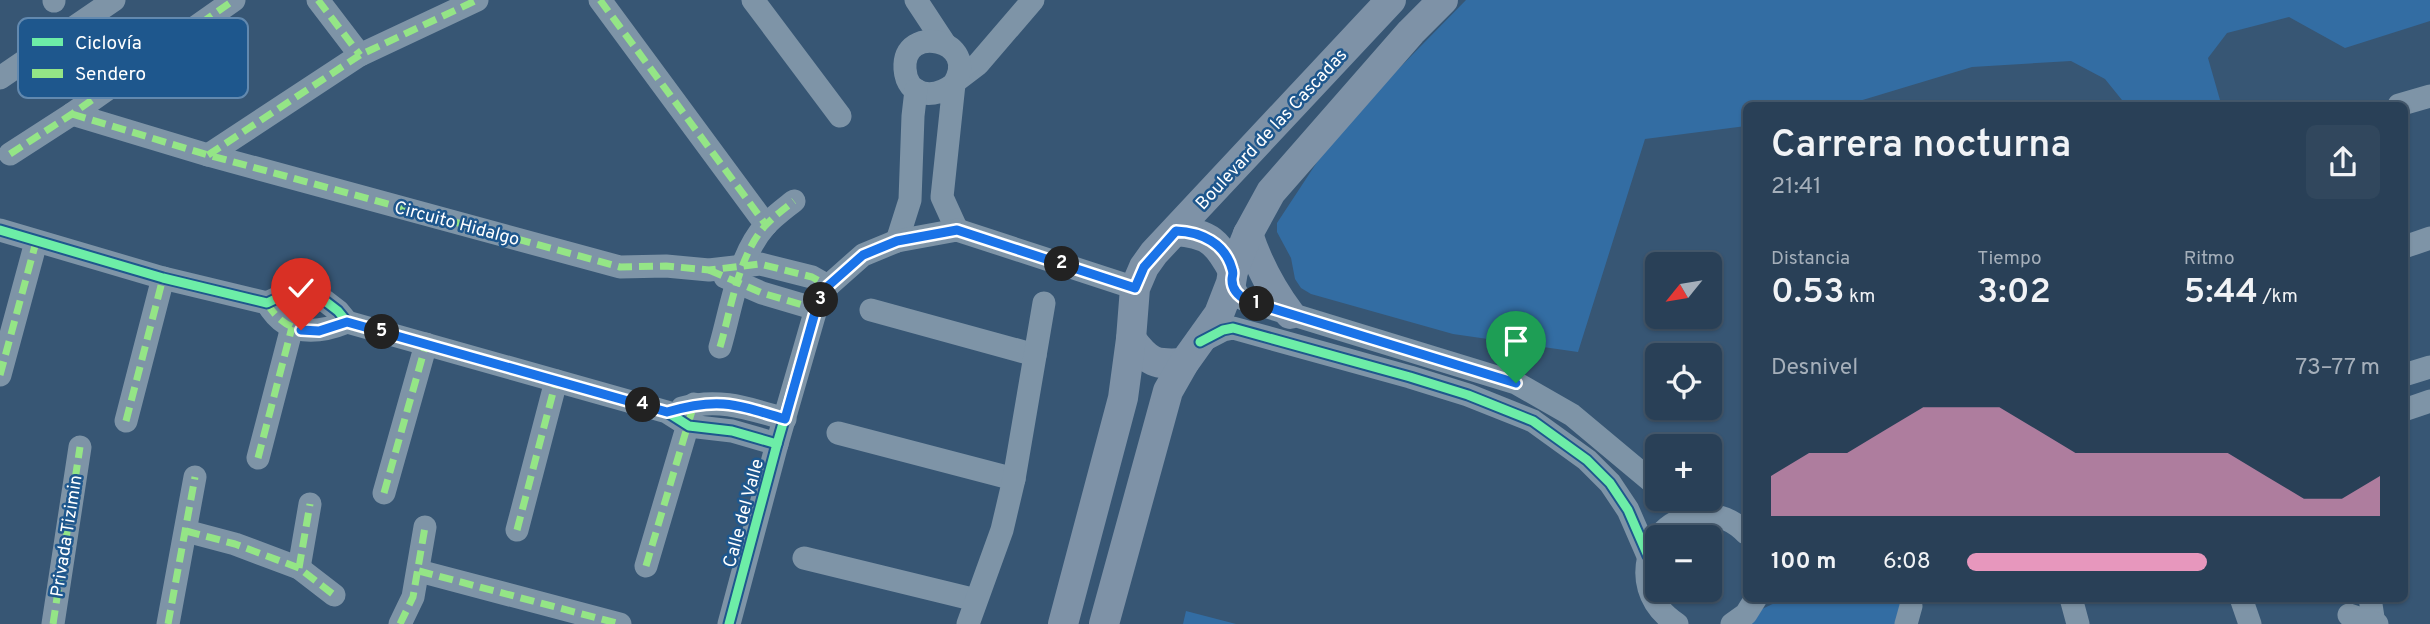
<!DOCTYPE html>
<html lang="es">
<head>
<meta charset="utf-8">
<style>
	:root { --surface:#294057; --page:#31475d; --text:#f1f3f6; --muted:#a5afba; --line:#45596d; --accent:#e797bd }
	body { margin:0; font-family:Overpass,sans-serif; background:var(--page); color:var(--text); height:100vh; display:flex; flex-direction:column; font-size:26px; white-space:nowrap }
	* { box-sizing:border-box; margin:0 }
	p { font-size:23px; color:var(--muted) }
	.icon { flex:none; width:38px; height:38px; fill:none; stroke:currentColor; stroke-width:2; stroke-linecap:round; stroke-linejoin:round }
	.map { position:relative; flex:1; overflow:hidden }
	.side { position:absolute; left:1743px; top:102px; width:665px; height:500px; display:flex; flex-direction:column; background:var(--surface); border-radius:10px; box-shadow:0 2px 5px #0004,0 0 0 2px var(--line) }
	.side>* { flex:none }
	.needle { width:46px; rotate:240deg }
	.controls { position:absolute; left:1645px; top:252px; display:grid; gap:14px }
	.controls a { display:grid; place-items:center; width:77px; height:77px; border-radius:10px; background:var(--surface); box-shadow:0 2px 5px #0004,0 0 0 2px var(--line); font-size:35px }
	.pin { position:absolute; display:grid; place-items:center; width:60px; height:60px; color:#fff; margin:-72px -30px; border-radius:50% 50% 50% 0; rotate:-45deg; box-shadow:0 0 7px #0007 }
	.pin .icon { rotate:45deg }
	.km { position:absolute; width:35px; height:35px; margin:-18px; border-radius:50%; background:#222; color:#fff; font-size:19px; line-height:35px; text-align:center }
	.round { display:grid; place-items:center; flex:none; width:74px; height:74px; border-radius:10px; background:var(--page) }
	.summary { display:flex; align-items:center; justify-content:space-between; height:119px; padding:0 28px }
	h1 { font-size:38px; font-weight:600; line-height:52px }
	.stats { display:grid; grid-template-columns:repeat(3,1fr); gap:10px; height:119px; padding:7px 28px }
	.stats div { display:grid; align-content:center }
	.stats b { font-size:35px; font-weight:600 }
	.stats small { font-size:19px; font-weight:400 }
	.stats p { font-size:19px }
	.chart { height:196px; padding:14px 28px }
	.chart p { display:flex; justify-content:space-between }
	.chart svg { width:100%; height:126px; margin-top:7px; fill:var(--accent); opacity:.7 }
	ul { padding:0 28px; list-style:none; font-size:23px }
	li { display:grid; grid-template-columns:112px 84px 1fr; align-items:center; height:52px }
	li i { height:18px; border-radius:9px; background:var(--accent) }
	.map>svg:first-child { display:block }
	.green { fill:#336da3 }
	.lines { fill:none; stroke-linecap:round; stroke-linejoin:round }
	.minor { stroke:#7e94a7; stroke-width:23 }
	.major { stroke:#7e92a7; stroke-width:30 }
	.quiet { stroke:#94e586; stroke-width:7; stroke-dasharray:14 7; stroke-linecap:butt }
	.cycleway-casing { stroke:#1e578d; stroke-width:13 }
	.cycleway { stroke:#6deda7; stroke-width:9 }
	.route-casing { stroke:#fff; stroke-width:14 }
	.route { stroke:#1a73e8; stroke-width:9 }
	.labels { text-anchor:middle; stroke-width:5; stroke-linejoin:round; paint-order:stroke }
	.street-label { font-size:18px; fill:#fff; stroke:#1e578d }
	.key { fill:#1e578d; stroke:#6289af; stroke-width:2 }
	.key-label { font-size:19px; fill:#fff }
</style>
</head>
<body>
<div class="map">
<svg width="2430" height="624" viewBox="0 0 2430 624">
	<rect width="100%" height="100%" fill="#375674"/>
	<g class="green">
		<polygon points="1466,0 2430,0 2430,21 2345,48 2289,17 2227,33 2208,58 2220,100 2213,105 2126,105 2105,79 2071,61 1972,67 1846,105 1746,105 1746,126 1645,139 1578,352 1453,334 1311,294 1301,288 1295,279 1291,258 1277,232 1277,223 1325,150 1367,101"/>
		<polygon points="1783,599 1906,599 1900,624 1743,624 1762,609"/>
		<polygon points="1186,611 1236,624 1183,624"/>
	</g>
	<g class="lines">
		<g class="minor">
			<polyline points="54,0 54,1"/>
			<polyline points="318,0 360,55"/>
			<polyline points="600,0 766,225"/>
			<polyline points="753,0 840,116"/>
			<polyline points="916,0 945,44"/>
			<polyline points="0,78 114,0"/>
			<polyline points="957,80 978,64 1033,0"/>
			<path d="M 954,84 C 935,99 907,98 905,69 C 902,22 981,40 954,84 L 942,197 L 957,230"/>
			<polyline points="2399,105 2430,96"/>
			<polyline points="72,114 208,155 620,267 666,266 709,270 760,264 812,277 828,286"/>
			<polyline points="10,154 72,114 234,0"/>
			<polyline points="208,155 360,55 477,0"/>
			<polyline points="0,230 163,278 267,303 288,293 306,293 325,301 338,311 347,322 667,412 689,426 732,431 777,444"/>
			<polyline points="897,241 910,200 913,116 916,90"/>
			<polyline points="2404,247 2430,238"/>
			<polyline points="725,277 762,293 816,309"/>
			<polyline points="1231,283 1239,297 1248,301 1516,383 1572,415 1657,486"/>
			<path d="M 267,303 C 286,336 315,335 347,322"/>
			<polyline points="871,310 1035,355"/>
			<polyline points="1200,342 1223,330 1233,328 1410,377 1468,395 1533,421 1587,460 1610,483 1628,510 1648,556"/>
			<path d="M 720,347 C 731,310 738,256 765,226 C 773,217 784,209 794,201"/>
			<polyline points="0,375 36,242"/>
			<polyline points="2404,375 2430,367"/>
			<path d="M 682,408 C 719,397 750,409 785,419"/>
			<polyline points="2404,410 2430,401"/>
			<polyline points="126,421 163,278"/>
			<polyline points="838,433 1014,479"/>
			<polyline points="258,458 292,327"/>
			<polyline points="384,493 426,344"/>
			<polyline points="1673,499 1694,515"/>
			<polyline points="517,530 556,381"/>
			<polyline points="186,531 235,544 299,568 334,595"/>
			<path d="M 1658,537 C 1681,509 1721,507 1746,533"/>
			<path d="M 1654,543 C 1639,575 1648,605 1677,624"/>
			<polyline points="804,558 976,600"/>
			<polyline points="646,566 694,404"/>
			<polyline points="299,568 310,504"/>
			<polyline points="419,571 620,624"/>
			<polyline points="2071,598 2078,624"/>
			<polyline points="2241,598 2250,624"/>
			<polyline points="2370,598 2374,624"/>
			<polyline points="2349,615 2377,624"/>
			<polyline points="53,624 80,447"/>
			<polyline points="168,624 195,477"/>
			<polyline points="400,624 413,597 425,527"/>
			<polyline points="729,624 777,444 816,309 828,286 863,255 897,241 957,230 1135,288"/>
			<polyline points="968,624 1002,530 1014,479 1044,303"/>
			<polyline points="1732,624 1746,614 1756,598"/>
			<polyline points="1906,624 1911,606"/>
		</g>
		<g class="major">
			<path d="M 1176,231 C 1209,233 1218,243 1233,271"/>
			<path d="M 1248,234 C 1258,264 1271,289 1290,314"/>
			<path d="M 1131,339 C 1149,363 1155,365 1184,363"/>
			<polyline points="1063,624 1123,398 1131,339 1135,288 1144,267 1154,253 1391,0"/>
			<polyline points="1104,624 1168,391 1184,363 1219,314 1231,283 1233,271 1248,234 1271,192 1411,32 1443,0"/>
		</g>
		<g class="quiet">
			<polyline points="318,0 360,55"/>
			<polyline points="600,0 766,225"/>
			<polyline points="72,114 208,155 620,267 666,266 709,270 760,264 812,277 828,286"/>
			<polyline points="10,154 72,114 234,0"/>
			<polyline points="208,155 360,55 477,0"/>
			<polyline points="709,270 762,293 816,309"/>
			<path d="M 267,303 C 286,336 315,335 347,322"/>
			<path d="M 720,347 C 731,310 738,256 765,226 C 773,217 784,209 794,201"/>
			<polyline points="0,375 36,242"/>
			<path d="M 667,412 C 719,397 735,404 785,419"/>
			<polyline points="126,421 163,278"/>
			<polyline points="258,458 292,327"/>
			<polyline points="384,493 426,344"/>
			<polyline points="517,530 556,381"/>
			<polyline points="186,531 235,544 299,568 334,595"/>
			<polyline points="646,566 694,404"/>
			<polyline points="299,568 310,504"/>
			<polyline points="419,571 620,624"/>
			<polyline points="53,624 80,447"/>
			<polyline points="168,624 195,477"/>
			<polyline points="400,624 413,597 425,527"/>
		</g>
		<g class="cycleway-casing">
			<g id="cycleway">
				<polyline points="0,230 163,278 267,303 288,293 306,293 325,301 338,311 347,322 667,412 689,426 732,431 777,444"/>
				<polyline points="1200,342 1223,330 1233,328 1410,377 1468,395 1533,421 1587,460 1610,483 1628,510 1648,556"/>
				<polyline points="729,624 777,444 816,309 828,286 863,255 897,241 957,230 1135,288"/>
			</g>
		</g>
		<use href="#cycleway" class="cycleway"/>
	</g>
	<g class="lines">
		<g class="route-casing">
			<path id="route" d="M 301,330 L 319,331 L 347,322 L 667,412 C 719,397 735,404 785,419 L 816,309 L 828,286 L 863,255 L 897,241 L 957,230 L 1135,288 L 1144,267 L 1176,231 C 1201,232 1225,243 1232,269 C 1234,274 1232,275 1232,280 C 1232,290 1240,297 1248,301 L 1516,383"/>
		</g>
		<use href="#route" class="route"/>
	</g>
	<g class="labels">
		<g class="street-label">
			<text transform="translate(1271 129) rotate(-47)" y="6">Boulevard de las Cascadas</text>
			<text transform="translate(457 223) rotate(15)" y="6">Circuito Hidalgo</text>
			<text transform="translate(743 513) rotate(-75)" y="6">Calle del Valle</text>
			<text transform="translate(66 536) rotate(-81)" y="6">Privada Tizimin</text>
		</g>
	</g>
	<rect x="18" y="18" width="230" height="80" rx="10" class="key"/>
	<rect x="32" y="38" width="31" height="8" fill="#6deda7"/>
	<rect x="32" y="69" width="31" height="9" fill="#94e586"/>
	<g class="key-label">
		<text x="75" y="49">Ciclovía</text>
		<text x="75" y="80">Sendero</text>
	</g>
</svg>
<div class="controls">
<a><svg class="needle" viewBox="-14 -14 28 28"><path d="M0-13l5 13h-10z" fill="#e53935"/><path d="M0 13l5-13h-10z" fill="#a5afba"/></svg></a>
<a><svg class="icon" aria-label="locate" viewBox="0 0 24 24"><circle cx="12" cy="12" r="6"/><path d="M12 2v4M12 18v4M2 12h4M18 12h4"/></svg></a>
<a>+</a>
<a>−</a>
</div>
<div class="pin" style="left:1516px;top:383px;background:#1e9e55"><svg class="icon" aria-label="arrive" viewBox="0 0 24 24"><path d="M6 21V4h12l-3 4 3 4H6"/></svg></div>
<div class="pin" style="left:301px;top:330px;background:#d93025"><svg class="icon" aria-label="check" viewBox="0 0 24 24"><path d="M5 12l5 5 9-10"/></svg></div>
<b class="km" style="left:1257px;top:304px">1</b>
<b class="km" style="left:1062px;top:264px">2</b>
<b class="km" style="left:821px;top:300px">3</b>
<b class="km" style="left:643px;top:405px">4</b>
<b class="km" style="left:382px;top:332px">5</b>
<section class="side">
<div class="summary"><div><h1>Carrera nocturna</h1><p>21:41</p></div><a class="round"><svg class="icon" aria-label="share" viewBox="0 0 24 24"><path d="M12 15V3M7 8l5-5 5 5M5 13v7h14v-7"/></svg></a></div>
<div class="stats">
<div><p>Distancia</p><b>0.53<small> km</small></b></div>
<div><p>Tiempo</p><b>3:02</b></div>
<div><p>Ritmo</p><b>5:44<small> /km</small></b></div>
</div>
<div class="chart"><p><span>Desnivel</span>73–77 m</p>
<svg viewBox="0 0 160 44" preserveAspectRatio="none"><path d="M0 44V30L10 22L20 22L30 14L40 6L50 6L60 6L70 14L80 22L90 22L100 22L110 22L120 22L130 30L140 38L150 38L160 30V44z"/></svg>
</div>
<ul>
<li><b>100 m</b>6:08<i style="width:58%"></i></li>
</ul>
</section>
</div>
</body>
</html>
